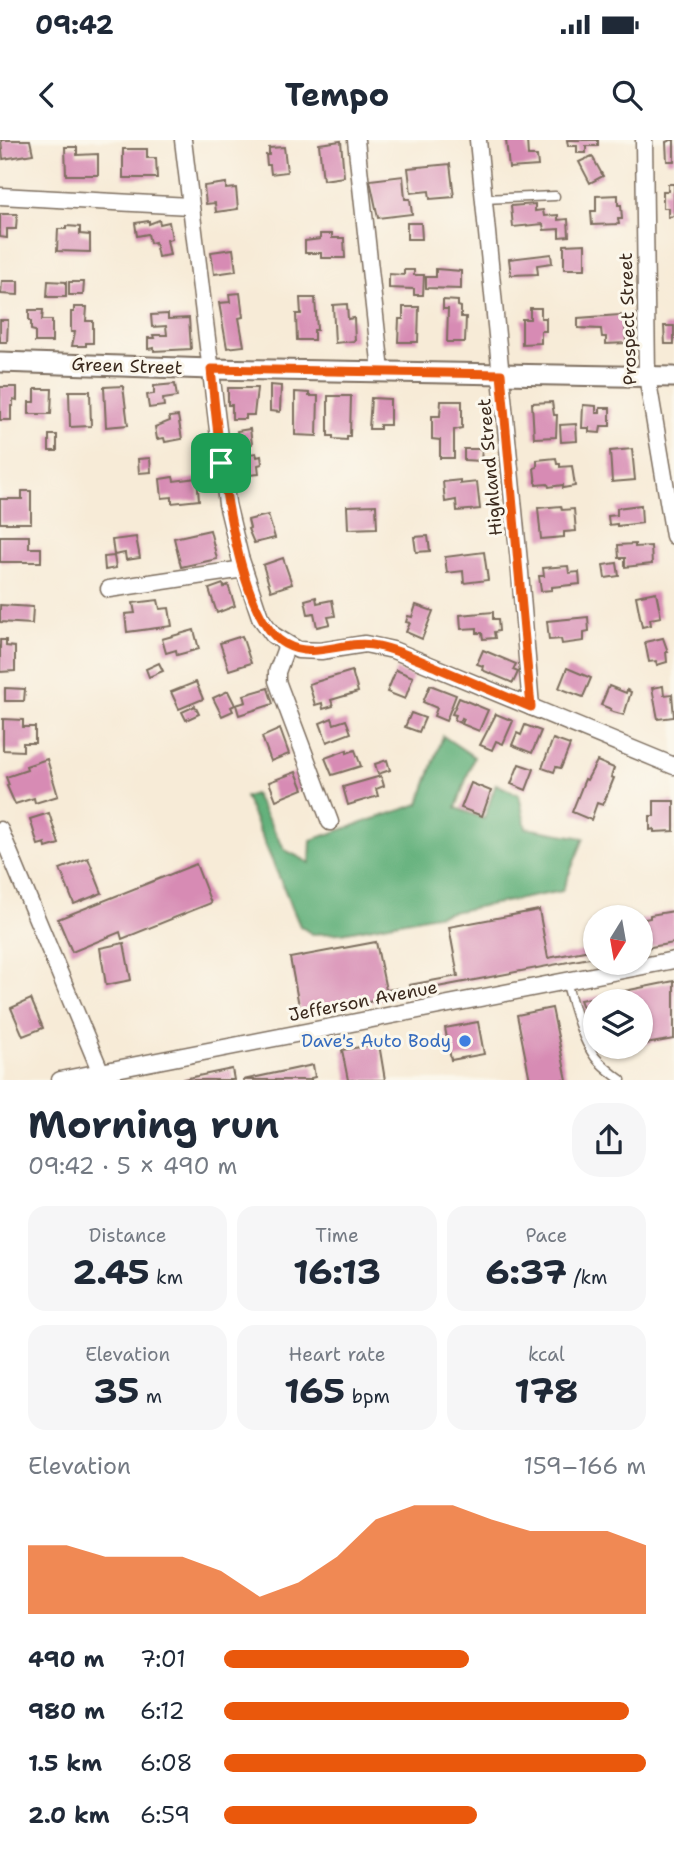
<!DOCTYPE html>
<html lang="en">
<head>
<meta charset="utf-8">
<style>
	:root { --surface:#fff; --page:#f6f6f7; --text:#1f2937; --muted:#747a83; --accent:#ea580c }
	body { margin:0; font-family:"Shantell Sans",sans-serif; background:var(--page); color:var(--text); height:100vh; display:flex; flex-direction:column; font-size:26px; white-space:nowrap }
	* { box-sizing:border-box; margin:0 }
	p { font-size:23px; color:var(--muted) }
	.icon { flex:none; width:38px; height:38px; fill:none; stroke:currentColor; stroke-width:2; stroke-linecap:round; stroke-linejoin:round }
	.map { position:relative; height:940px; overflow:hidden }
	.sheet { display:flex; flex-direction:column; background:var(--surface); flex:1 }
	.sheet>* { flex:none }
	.needle { width:46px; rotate:191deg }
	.tools { position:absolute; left:583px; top:765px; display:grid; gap:14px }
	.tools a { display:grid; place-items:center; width:70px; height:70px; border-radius:50%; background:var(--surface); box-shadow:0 2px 5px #0004; font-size:35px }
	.pin { position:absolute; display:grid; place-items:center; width:60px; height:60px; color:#fff; margin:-30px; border-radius:14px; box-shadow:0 4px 10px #0006 }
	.round { display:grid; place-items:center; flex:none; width:74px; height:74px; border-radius:28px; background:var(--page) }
	.summary { display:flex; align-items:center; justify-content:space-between; height:119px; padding:0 28px }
	h1 { font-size:38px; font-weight:700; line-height:52px }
	.figures { display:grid; grid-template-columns:repeat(3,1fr); gap:10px; height:119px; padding:7px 28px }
	.figures div { display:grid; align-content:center; border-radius:18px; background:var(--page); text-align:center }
	.figures b { font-size:35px; font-weight:700 }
	.figures small { font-size:19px; font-weight:400 }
	.figures p { font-size:19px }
	.chart { height:196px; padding:14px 28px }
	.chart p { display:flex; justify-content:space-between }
	.chart svg { width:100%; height:126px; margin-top:7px; fill:var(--accent); opacity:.7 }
	ul { padding:0 28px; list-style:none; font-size:23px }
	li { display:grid; grid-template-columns:112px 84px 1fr; align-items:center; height:52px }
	li i { height:18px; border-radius:9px; background:var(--accent) }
	.status { display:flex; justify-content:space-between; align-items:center; height:49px; padding:0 35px; background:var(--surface); direction:ltr }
	.status svg { height:19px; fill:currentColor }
	header { display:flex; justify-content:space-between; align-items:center; height:91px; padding:0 28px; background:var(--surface); font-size:32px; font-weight:700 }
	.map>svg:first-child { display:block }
	.forest { fill:#63b17b; stroke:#4f6e4c; stroke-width:2 }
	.building { fill:#d78bb4 }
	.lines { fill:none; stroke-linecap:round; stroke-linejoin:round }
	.service-casing { stroke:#7d6e5f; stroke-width:11 }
	.minor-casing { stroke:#7d6e5f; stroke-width:19 }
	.tertiary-casing { stroke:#7d6e5f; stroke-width:23 }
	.service { stroke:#fff; stroke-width:8 }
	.minor { stroke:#fff; stroke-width:16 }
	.tertiary { stroke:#fff; stroke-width:19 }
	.route-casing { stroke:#fff; stroke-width:14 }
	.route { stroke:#ea580c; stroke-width:9 }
	.shop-dot { fill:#3f7fe0; stroke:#fbf7ec; stroke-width:2.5 }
	.labels { text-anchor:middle; stroke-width:6; stroke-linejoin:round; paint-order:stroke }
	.street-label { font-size:18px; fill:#3b2a1e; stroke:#fbf7ec }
	.shop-label { font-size:18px; fill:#366cbe; stroke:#fbf7ec; text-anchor:end }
</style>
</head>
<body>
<div class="status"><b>09:42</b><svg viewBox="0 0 49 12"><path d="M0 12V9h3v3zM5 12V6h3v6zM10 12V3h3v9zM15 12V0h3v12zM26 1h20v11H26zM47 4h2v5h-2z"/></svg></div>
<header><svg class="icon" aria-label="back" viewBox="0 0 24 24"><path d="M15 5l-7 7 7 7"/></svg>Tempo<svg class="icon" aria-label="search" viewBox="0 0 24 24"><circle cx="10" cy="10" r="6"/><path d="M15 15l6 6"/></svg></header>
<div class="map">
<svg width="674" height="940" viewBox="0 0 674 940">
	<rect width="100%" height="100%" fill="#fbf7ec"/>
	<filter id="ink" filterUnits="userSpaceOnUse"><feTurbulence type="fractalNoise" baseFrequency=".0143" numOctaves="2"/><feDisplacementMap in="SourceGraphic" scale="14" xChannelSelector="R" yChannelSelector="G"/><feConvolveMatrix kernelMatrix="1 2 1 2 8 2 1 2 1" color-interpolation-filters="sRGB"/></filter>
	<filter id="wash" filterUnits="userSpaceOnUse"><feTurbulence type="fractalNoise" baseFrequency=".00686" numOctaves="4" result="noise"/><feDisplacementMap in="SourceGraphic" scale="28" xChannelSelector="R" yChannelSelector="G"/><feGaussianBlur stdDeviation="1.57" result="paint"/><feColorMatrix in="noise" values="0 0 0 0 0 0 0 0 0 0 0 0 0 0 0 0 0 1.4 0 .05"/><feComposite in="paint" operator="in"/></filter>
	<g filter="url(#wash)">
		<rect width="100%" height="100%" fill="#f7ebd7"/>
		<polygon class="forest" points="443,596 474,617 456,668 484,679 496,644 519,655 526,688 584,698 562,751 342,793 312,794 300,786 245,657 254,654 285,710 310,723 311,700 419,664"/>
		<g id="blocks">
			<g class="building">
				<polygon points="1,0 30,0 33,14 3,19"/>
				<polygon points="506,0 527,0 528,16 537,16 538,26 509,28"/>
				<polygon points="567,0 598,0 598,6 586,6 586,13 577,13 577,6 568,6"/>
				<polygon points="671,0 674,0 674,21 667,21 666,2"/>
				<polygon points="341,1 344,37 323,40 319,4"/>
				<polygon points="65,7 77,7 77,15 98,14 98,35 66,35"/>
				<polygon points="284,7 287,32 271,34 270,25 267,25 266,15 269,15 269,8"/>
				<polygon points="123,9 147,9 147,18 156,18 157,38 123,38"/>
				<polygon points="592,16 603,36 590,43 579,22"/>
				<polygon points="450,24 454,57 430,59 429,51 411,53 408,28"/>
				<polygon points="403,36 405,59 410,59 412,74 378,78 370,40"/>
				<polygon points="226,43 226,49 236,48 238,69 216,72 215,63 206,64 204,46"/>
				<polygon points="668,44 674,44 674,76 668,77 668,68 663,68 663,51 668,51"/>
				<polygon points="618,55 618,65 621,65 622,79 618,79 619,84 592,85 591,71 596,71 596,56"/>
				<polygon points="535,64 535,71 543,70 544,76 558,75 558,80 568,79 569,96 559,97 559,89 544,90 543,84 513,87 511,66"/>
				<polygon points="0,74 17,74 16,89 7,89 7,98 0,97"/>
				<polygon points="159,80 160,84 169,82 172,99 167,100 170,115 158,117 155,102 150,103 148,94 137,96 135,83 149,81 149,84"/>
				<polygon points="407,83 421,83 422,99 407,99"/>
				<polygon points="66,86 80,87 80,94 90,95 90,112 57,111 58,89 66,89"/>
				<polygon points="320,94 332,94 332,98 344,98 345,118 321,118 321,113 305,113 305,101 320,99"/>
				<polygon points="585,104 585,129 564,129 564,105"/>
				<polygon points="233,109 236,131 214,134 211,112"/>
				<polygon points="551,114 552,123 537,125 538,134 511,135 509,119"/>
				<polygon points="436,129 461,131 461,149 426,148 426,137 436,137"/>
				<polygon points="404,130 414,130 414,135 424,135 423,155 414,155 414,149 389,148 389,134 404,135"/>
				<polygon points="2,141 18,141 18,155 1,154"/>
				<polygon points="48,141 66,142 66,157 47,157"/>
				<polygon points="69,142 84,142 83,155 69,155"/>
				<polygon points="240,153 243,177 239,178 244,206 227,208 219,163 230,162 229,154"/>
				<polygon points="300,158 315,158 317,190 314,190 314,200 297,200 296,174 301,174"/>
				<polygon points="443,160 458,161 458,166 461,167 461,177 466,177 465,202 447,202 448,169 443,169"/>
				<polygon points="347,164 348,179 354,178 355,201 335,203 333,165"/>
				<polygon points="74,167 87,167 86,181 93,181 93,203 86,203 86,206 72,206 75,192 71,192 71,172 74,172"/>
				<polygon points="403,167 419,167 418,202 398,202 399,179 403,179"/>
				<polygon points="530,168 541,168 541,178 546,178 546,191 541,191 541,203 522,204 522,179 530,179"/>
				<polygon points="29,170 43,170 42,180 52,180 52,202 35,202 35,191 31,190 31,181 29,181"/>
				<polygon points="168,174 168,179 189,178 191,209 154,211 154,208 148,209 148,198 154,198 153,195 167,195 166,186 152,187 151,175"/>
				<polygon points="620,175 625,177 626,203 606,204 606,197 602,197 601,189 578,188 578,178"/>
				<polygon points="0,180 8,180 7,202 0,202"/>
				<polygon points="664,186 674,186 674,204 665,204"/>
				<polygon points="175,244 177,257 163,259 164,266 149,268 147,255 154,254 154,246"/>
				<polygon points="270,245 281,246 280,272 270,271"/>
				<polygon points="123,246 128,285 106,287 104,247"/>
				<polygon points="0,247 17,247 17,260 13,259 13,266 11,266 11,280 0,280"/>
				<polygon points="228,248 257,248 254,275 246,275 246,279 232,279 232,265 228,265"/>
				<polygon points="35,249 52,249 51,274 29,274 29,262 35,262"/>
				<polygon points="69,251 90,251 91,286 70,287"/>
				<polygon points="295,252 309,253 309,256 318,256 317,296 295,295"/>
				<polygon points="328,256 351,256 350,296 347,296 347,300 333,299 333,296 328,296"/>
				<polygon points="371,258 390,259 390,285 380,285 380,289 369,289"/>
				<polygon points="441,261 462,261 462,288 454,290 454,318 440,318 440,300 432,299 432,276 440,276"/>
				<polygon points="552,262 554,275 557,275 556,297 534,298 532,263"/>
				<polygon points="583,265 596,266 596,273 600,273 600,268 610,268 610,286 601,286 600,293 589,292 589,288 582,288"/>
				<polygon points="178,276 182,299 165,302 164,298 157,299 155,287 170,281 169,277"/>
				<polygon points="576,284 577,301 561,302 560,285"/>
				<polygon points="250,289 252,304 239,306 237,291"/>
				<rect x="49" y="295" width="8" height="16"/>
				<polygon points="464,309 482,309 481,321 464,320"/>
				<polygon points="632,309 635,340 612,342 610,311"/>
				<polygon points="256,313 257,317 261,316 262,324 258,325 259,334 237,336 235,316"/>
				<polygon points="150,318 151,332 139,333 138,319"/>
				<polygon points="556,318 557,324 560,324 560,327 572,326 575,346 563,348 563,345 549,347 548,344 536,345 534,328 537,327 537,320"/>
				<polygon points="173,337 174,341 197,338 199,360 172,363 172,357 162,358 160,339"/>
				<polygon points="460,340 460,344 477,342 480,369 457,371 456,360 445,362 443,342"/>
				<polygon points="22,351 31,351 31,383 0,383 0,359 22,359"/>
				<polygon points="376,365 377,388 348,389 347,366"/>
				<polygon points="641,365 642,383 617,386 617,384 609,385 608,376 617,375 617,368"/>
				<polygon points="561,366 562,370 574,369 576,391 564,392 564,397 541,399 538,368"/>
				<polygon points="268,375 275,398 254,403 248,389 250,388 248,380"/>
				<polygon points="210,390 217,419 181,427 174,398"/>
				<polygon points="0,396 29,396 29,408 41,408 41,422 0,422"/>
				<polygon points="428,396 430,411 416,412 414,397"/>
				<polygon points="136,397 140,418 126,420 125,413 114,415 112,400"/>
				<polygon points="635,404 635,407 651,406 652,424 625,427 625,418 619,418 618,405"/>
				<polygon points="484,412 488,440 464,443 463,431 447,433 445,417"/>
				<polygon points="114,416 116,428 105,430 104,417"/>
				<polygon points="283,418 292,444 271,451 263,425"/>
				<polygon points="617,423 619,436 605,438 603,425"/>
				<polygon points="568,426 569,433 579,432 580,444 552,447 552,450 541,451 539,436 544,436 543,428"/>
				<polygon points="223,444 224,447 228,445 235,466 217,473 209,449"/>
				<polygon points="656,452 661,477 650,479 651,485 642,487 636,456"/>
				<polygon points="316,457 317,463 332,460 335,476 328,477 330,484 317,487 314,473 308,474 305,460"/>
				<polygon points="158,460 160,469 169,468 172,486 127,492 125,474 135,473 133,463"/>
				<polygon points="0,465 33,467 32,484 0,482"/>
				<polygon points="416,465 433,471 422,499 406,492 410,483 406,482 408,476 412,477"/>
				<polygon points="493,472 493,479 498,479 499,491 494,492 495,498 483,499 482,493 477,493 477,488 461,489 460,475"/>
				<polygon points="588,477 589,491 584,492 584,501 562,504 561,499 549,500 547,481"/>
				<polygon points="194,490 199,509 177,515 176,510 166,513 162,499"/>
				<polygon points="242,496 251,523 229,530 220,503"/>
				<polygon points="663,498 668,512 666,512 667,522 657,525 656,521 649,522 645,502"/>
				<polygon points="0,500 6,500 6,506 15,507 15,531 0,532"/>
				<polygon points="483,510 516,524 513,530 518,532 513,543 482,530 483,526 477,524"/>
				<polygon points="159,523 163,531 149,537 146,529"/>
				<polygon points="567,528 591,538 583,557 559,548"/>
				<polygon points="396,530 413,537 405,559 387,552"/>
				<polygon points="352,531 358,552 331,560 333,566 323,569 322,563 315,565 309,544"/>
				<polygon points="196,542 203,559 179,569 171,552"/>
				<polygon points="430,545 456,555 446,581 434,576 437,568 423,562"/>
				<polygon points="609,546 626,553 627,550 631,552 624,575 610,571 611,569 601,565"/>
				<polygon points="663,546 664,555 672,554 674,577 658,579 652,548"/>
				<polygon points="5,548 25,549 24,561 5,561"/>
				<polygon points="268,548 273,564 239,575 236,565 246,562 244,555"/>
				<polygon points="228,551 235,565 231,567 233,571 222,576 213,558"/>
				<polygon points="459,558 488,570 479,591 462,584 464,579 462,578 460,583 454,580 456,575 452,574"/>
				<polygon points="195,566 199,574 186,580 182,572"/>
				<polygon points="411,573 425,578 419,592 405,587"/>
				<polygon points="496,574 513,581 503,604 496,601 492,610 480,605"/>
				<polygon points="332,578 334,584 346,580 351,593 327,602 320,583"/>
				<polygon points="3,579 23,580 23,587 35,587 35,603 23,603 23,611 3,610"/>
				<polygon points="525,585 541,591 532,613 512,605 517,593 521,595"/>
				<polygon points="280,589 289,614 271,621 262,597"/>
				<polygon points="553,599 570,605 561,628 556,627 554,632 542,628"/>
				<polygon points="347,610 347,613 355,610 361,626 332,635 325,618"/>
				<polygon points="47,619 58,656 35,663 34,658 15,664 7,646 9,645 6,637 27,630 26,626"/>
				<polygon points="387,620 390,630 378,634 375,624"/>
				<polygon points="597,621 614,628 611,637 614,638 603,665 597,663 591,680 572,672 585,639 587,640"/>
				<polygon points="519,624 534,629 526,650 511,644"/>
				<polygon points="296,632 303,649 276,660 269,642"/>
				<polygon points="381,636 384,646 376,649 378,656 348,665 343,647"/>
				<polygon points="471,643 491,651 482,676 461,668"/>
				<polygon points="654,661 674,661 674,691 654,692 654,689 650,690 650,676 654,676"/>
				<polygon points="49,673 59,704 46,708 45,703 38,705 30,679"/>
				<polygon points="88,718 102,753 74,764 60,729"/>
				<polygon points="196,724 211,763 122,799 120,792 72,812 58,779"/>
				<polygon points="539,770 548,818 595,809 595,817 411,852 409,845 458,836 449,787"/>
				<polygon points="674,771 674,803 645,808 640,780 650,778 650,775"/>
				<polygon points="376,802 386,850 401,848 402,855 301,876 290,818"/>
				<polygon points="124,803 131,840 106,845 100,808"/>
				<polygon points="674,841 674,899 640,905 640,861 595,861 595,897 580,860"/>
				<polygon points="31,859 43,888 23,896 11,868"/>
				<polygon points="552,868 567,940 530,940 517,875"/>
				<polygon points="478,882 484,914 451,920 445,888"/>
				<polygon points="379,904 385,940 348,940 342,910"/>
				<polygon points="313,925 315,937 311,938 311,940 243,940"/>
				<polygon points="232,929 234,940 183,940 183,939"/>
			</g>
		</g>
	</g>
	<g filter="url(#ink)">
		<use href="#blocks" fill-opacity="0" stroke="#7d6e5f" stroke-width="2"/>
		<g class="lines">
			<g class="service-casing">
				<g id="service">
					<polyline points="484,59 555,56"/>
					<path d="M 566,841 C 573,865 580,896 595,917 C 602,926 612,933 621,940"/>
				</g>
			</g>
			<g class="minor-casing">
				<g id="minor">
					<polyline points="183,0 227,364 240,417 260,477 273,495 298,510 321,511 365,504 393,510 674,626"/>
					<polyline points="356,0 381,231"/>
					<polyline points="478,0 520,432 531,567"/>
					<polyline points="644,0 647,236 674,396"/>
					<polyline points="0,56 190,66"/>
					<polyline points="109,449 244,429"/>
					<polyline points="287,505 277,532 277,541 330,682"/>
					<polyline points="0,690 104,940"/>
					<polyline points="60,940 674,820"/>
				</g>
			</g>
			<g class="tertiary-casing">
				<polyline id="tertiary" points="0,222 211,229 674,237"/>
			</g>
			<use href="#service" class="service"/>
			<use href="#minor" class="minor"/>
			<use href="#tertiary" class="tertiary"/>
		</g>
	</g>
	<g class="lines" filter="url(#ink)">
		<g class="route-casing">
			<path id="route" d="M 211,229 L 501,234 L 531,567 C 500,554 469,541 438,528 C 418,520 399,510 378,506 C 346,498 316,521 285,504 C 232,475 217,287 211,229 Z"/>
		</g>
		<use href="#route" class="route"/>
	</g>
	<circle class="shop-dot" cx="465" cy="901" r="7"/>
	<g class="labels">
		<g class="street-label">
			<text transform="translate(628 179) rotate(-92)" y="6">Prospect Street</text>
			<text transform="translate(127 226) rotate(2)" y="6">Green Street</text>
			<text transform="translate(490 327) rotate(-95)" y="6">Highland Street</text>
			<text transform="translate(363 861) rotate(-11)" y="6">Jefferson Avenue</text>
		</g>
		<g class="shop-label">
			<text x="451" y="907">Dave's Auto Body</text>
		</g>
	</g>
</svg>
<div class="tools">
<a><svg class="needle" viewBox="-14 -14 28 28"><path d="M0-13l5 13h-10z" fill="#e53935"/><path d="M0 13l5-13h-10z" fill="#747a83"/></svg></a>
<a><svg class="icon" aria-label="layers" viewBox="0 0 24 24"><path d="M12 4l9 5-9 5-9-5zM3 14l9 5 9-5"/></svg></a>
</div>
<div class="pin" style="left:221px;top:323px;background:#1e9e55"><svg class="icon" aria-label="arrive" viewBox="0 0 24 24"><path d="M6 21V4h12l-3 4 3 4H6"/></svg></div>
</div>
<section class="sheet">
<div class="summary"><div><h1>Morning run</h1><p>09:42 · 5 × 490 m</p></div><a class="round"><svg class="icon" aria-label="share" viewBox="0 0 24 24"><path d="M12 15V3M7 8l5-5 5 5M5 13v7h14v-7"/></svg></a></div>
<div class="figures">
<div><p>Distance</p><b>2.45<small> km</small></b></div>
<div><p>Time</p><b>16:13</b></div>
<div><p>Pace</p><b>6:37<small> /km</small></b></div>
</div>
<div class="figures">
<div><p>Elevation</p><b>35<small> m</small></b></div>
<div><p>Heart rate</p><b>165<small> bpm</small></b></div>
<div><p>kcal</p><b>178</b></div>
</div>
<div class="chart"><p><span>Elevation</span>159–166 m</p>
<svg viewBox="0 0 160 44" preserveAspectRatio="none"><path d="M0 44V20L10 20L20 24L30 24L40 24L50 29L60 38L70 33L80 24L90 11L100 6L110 6L120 11L130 15L140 15L150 15L160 20V44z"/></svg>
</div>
<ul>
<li><b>490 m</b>7:01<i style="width:58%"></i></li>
<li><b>980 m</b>6:12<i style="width:96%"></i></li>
<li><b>1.5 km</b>6:08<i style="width:100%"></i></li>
<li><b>2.0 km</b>6:59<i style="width:60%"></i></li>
</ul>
</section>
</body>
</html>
